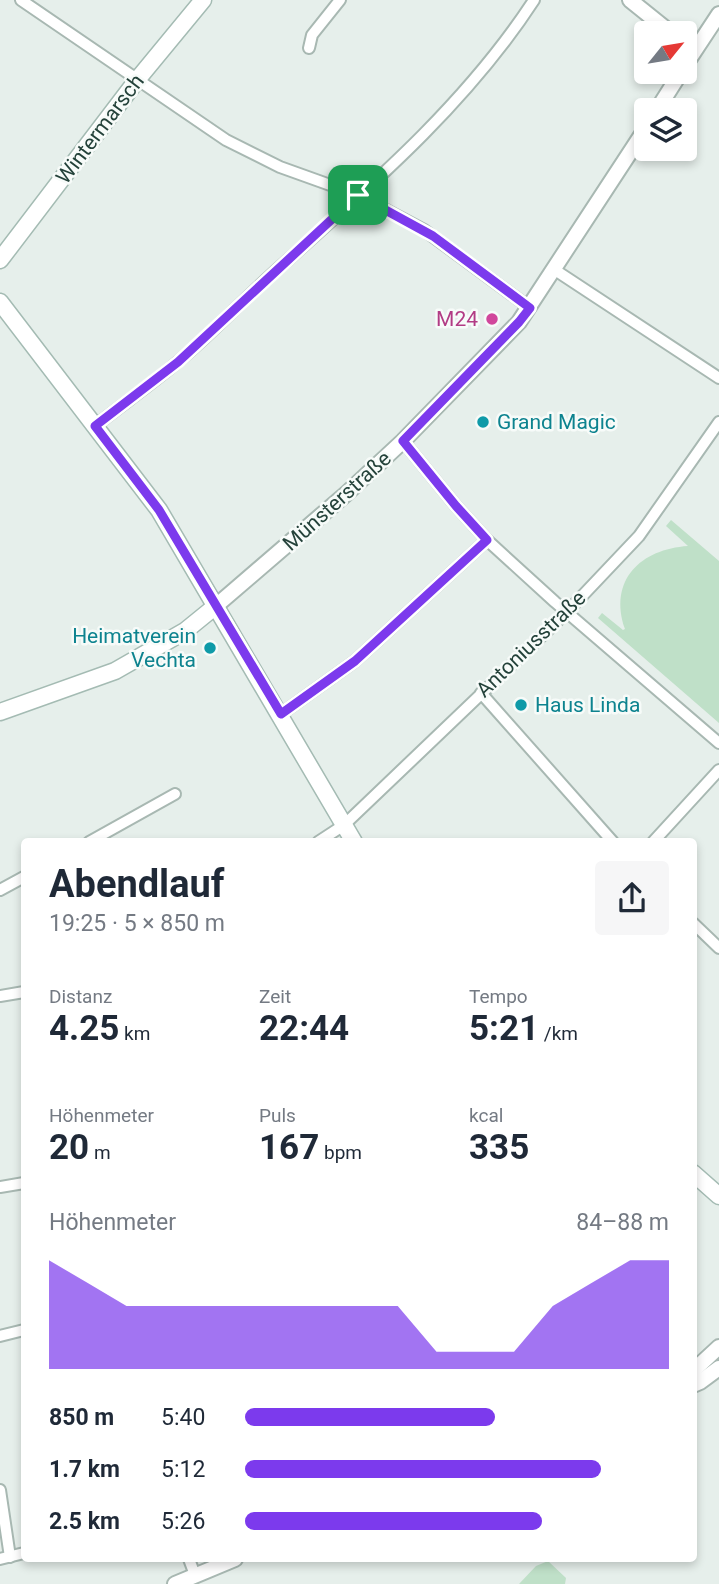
<!DOCTYPE html>
<html lang="de">
<head>
<meta charset="utf-8">
<style>
	:root { --surface:#fff; --page:#f6f6f7; --text:#1f2937; --muted:#747a83; --accent:#7c3aed }
	body { margin:0; font-family:Roboto,sans-serif; background:var(--page); color:var(--text); height:100vh; display:flex; flex-direction:column; font-size:26px; white-space:nowrap }
	* { box-sizing:border-box; margin:0 }
	p { font-size:23px; color:var(--muted) }
	.icon { flex:none; width:38px; height:38px; fill:none; stroke:currentColor; stroke-width:2; stroke-linecap:round; stroke-linejoin:round }
	.map { position:relative; flex:1; overflow:hidden }
	.side { position:absolute; left:21px; top:838px; width:676px; height:724px; display:flex; flex-direction:column; background:var(--surface); border-radius:7px; box-shadow:0 4px 10px #0003 }
	.side>* { flex:none }
	.needle { width:46px; rotate:60deg }
	.tools { position:absolute; left:634px; top:21px; display:grid; gap:14px }
	.tools a { display:grid; place-items:center; width:63px; height:63px; border-radius:7px; background:var(--surface); box-shadow:0 4px 10px #0003; font-size:35px }
	.pin { position:absolute; display:grid; place-items:center; width:60px; height:60px; color:#fff; margin:-30px; border-radius:14px; box-shadow:0 4px 10px #0006 }
	.round { display:grid; place-items:center; flex:none; width:74px; height:74px; border-radius:7px; background:var(--page) }
	.overview { display:flex; align-items:center; justify-content:space-between; height:119px; padding:0 28px }
	h1 { font-size:38px; font-weight:700; line-height:52px }
	.figures { display:grid; grid-template-columns:repeat(3,1fr); gap:10px; height:119px; padding:7px 28px }
	.figures div { display:grid; align-content:center }
	.figures b { font-size:35px; font-weight:700 }
	.figures small { font-size:19px; font-weight:400 }
	.figures p { font-size:19px }
	.chart { height:196px; padding:14px 28px }
	.chart p { display:flex; justify-content:space-between }
	.chart svg { width:100%; height:126px; margin-top:7px; fill:var(--accent); opacity:.7 }
	ul { padding:0 28px; list-style:none; font-size:23px }
	li { display:grid; grid-template-columns:112px 84px 1fr; align-items:center; height:52px }
	li i { height:18px; border-radius:9px; background:var(--accent) }
	.map>svg:first-child { display:block }
	.green { fill:#bfe0c8 }
	.lines { fill:none; stroke-linecap:round; stroke-linejoin:round }
	.minor-casing { stroke:#a8b8b2; stroke-width:14 }
	.tertiary-casing { stroke:#a8b8b2; stroke-width:18 }
	.secondary-casing { stroke:#a4bbb3; stroke-width:19 }
	.minor { stroke:#fff; stroke-width:10 }
	.tertiary { stroke:#fff; stroke-width:14 }
	.secondary { stroke:#fff; stroke-width:16 }
	.route-casing { stroke:#fff; stroke-width:14 }
	.route { stroke:#7c3aed; stroke-width:9 }
	.hotel-dot { fill:#d1479c; stroke:#f7fbf9; stroke-width:2.5 }
	.culture-dot { fill:#0f9aa8; stroke:#f7fbf9; stroke-width:2.5 }
	.labels { text-anchor:middle; stroke-width:5; stroke-linejoin:round; paint-order:stroke }
	.street-label { font-size:21px; fill:#24423a; stroke:#f7fbf9 }
	.hotel-label { font-size:21px; fill:#b23c85; stroke:#f7fbf9; text-anchor:end }
	.culture-label { font-size:21px; fill:#0d838f; stroke:#f7fbf9; text-anchor:start }
</style>
</head>
<body>
<div class="map">
<svg width="719" height="1584" viewBox="0 0 719 1584">
	<rect width="100%" height="100%" fill="#e6efeb"/>
	<g class="green">
		<path d="M 671,520 L 719,561 L 719,723 L 598,618 L 602,613 L 623,630 L 625,629 C 608,580 641,549 688,546 L 666,526 Z"/>
		<polygon points="548,1561 566,1578 565,1584 519,1584 536,1566"/>
	</g>
	<g class="lines">
		<g class="minor-casing">
			<g id="minor">
				<polyline points="21,0 226,140 280,167 358,195 424,230 530,308"/>
				<polyline points="309,48 312,35 340,0"/>
				<polyline points="555,270 719,378"/>
				<path d="M 95,426 C 123,404 153,383 180,360 C 215,330 246,297 281,266 C 372,185 467,103 534,0"/>
				<polyline points="403,441 456,506 487,540 555,602 719,743"/>
				<polyline points="481,693 613,842"/>
				<polyline points="281,714 355,661 487,540"/>
				<polyline points="89,842 175,794"/>
				<polyline points="318,842 344,825 567,612 639,536 719,422"/>
				<polyline points="653,842 719,770"/>
				<polyline points="0,890 24,877"/>
				<polyline points="693,923 719,948"/>
				<polyline points="0,996 24,992"/>
				<polyline points="0,1187 24,1183"/>
				<polyline points="0,1336 24,1330"/>
				<polyline points="0,1490 10,1557"/>
				<polyline points="0,1559 24,1553"/>
				<polyline points="189,1559 195,1575"/>
			</g>
		</g>
		<g class="tertiary-casing">
			<g id="tertiary">
				<polyline points="630,0 671,33"/>
				<polyline points="684,67 719,14"/>
				<polyline points="657,110 681,72"/>
				<polyline points="217,605 346,494 403,441 519,322 646,128"/>
				<polyline points="693,1371 719,1347"/>
				<polyline points="693,1385 700,1382 719,1368"/>
				<polyline points="175,1584 235,1559"/>
			</g>
		</g>
		<g class="secondary-casing">
			<g id="secondary">
				<polyline points="0,260 137,80 203,0"/>
				<polyline points="0,302 159,510 354,842"/>
				<polyline points="0,712 115,671 185,631 217,605"/>
				<polyline points="693,1173 719,1196"/>
			</g>
		</g>
		<use href="#minor" class="minor"/>
		<use href="#tertiary" class="tertiary"/>
		<use href="#secondary" class="secondary"/>
	</g>
	<g class="lines">
		<g class="route-casing">
			<polygon id="route" points="358,195 433,236 530,308 519,322 403,441 456,506 487,540 355,661 281,714 159,510 95,426 178,362"/>
		</g>
		<use href="#route" class="route"/>
	</g>
	<circle class="hotel-dot" cx="492" cy="319" r="7"/>
	<g class="culture-dot">
		<circle cx="483" cy="422" r="7"/>
		<circle cx="210" cy="648" r="7"/>
		<circle cx="521" cy="705" r="7"/>
	</g>
	<g class="labels">
		<g class="street-label">
			<text transform="translate(100 129) rotate(-53)" y="7">Wintermarsch</text>
			<text transform="translate(337 501) rotate(-42)" y="7">Münsterstraße</text>
			<text transform="translate(531 644) rotate(-44)" y="7">Antoniusstraße</text>
		</g>
		<g class="hotel-label">
			<text x="478" y="326">M24</text>
		</g>
		<g class="culture-label">
			<text x="497" y="429">Grand Magic</text>
			<text x="196" y="643" text-anchor="end">Heimatverein<tspan x="196" dy="24">Vechta</tspan></text>
			<text x="535" y="712">Haus Linda</text>
		</g>
	</g>
</svg>
<div class="tools">
<a><svg class="needle" viewBox="-14 -14 28 28"><path d="M0-13l5 13h-10z" fill="#e53935"/><path d="M0 13l5-13h-10z" fill="#747a83"/></svg></a>
<a><svg class="icon" aria-label="layers" viewBox="0 0 24 24"><path d="M12 4l9 5-9 5-9-5zM3 14l9 5 9-5"/></svg></a>
</div>
<div class="pin" style="left:358px;top:195px;background:#1e9e55"><svg class="icon" aria-label="arrive" viewBox="0 0 24 24"><path d="M6 21V4h12l-3 4 3 4H6"/></svg></div>
<section class="side">
<div class="overview"><div><h1>Abendlauf</h1><p>19:25 · 5 × 850 m</p></div><a class="round"><svg class="icon" aria-label="share" viewBox="0 0 24 24"><path d="M12 15V3M7 8l5-5 5 5M5 13v7h14v-7"/></svg></a></div>
<div class="figures">
<div><p>Distanz</p><b>4.25<small> km</small></b></div>
<div><p>Zeit</p><b>22:44</b></div>
<div><p>Tempo</p><b>5:21<small> /km</small></b></div>
</div>
<div class="figures">
<div><p>Höhenmeter</p><b>20<small> m</small></b></div>
<div><p>Puls</p><b>167<small> bpm</small></b></div>
<div><p>kcal</p><b>335</b></div>
</div>
<div class="chart"><p><span>Höhenmeter</span>84–88 m</p>
<svg viewBox="0 0 160 44" preserveAspectRatio="none"><path d="M0 44V6L10 14L20 22L30 22L40 22L50 22L60 22L70 22L80 22L90 22L100 38L110 38L120 38L130 22L140 14L150 6L160 6V44z"/></svg>
</div>
<ul>
<li><b>850 m</b>5:40<i style="width:59%"></i></li>
<li><b>1.7 km</b>5:12<i style="width:84%"></i></li>
<li><b>2.5 km</b>5:26<i style="width:70%"></i></li>
</ul>
</section>
</div>
</body>
</html>
